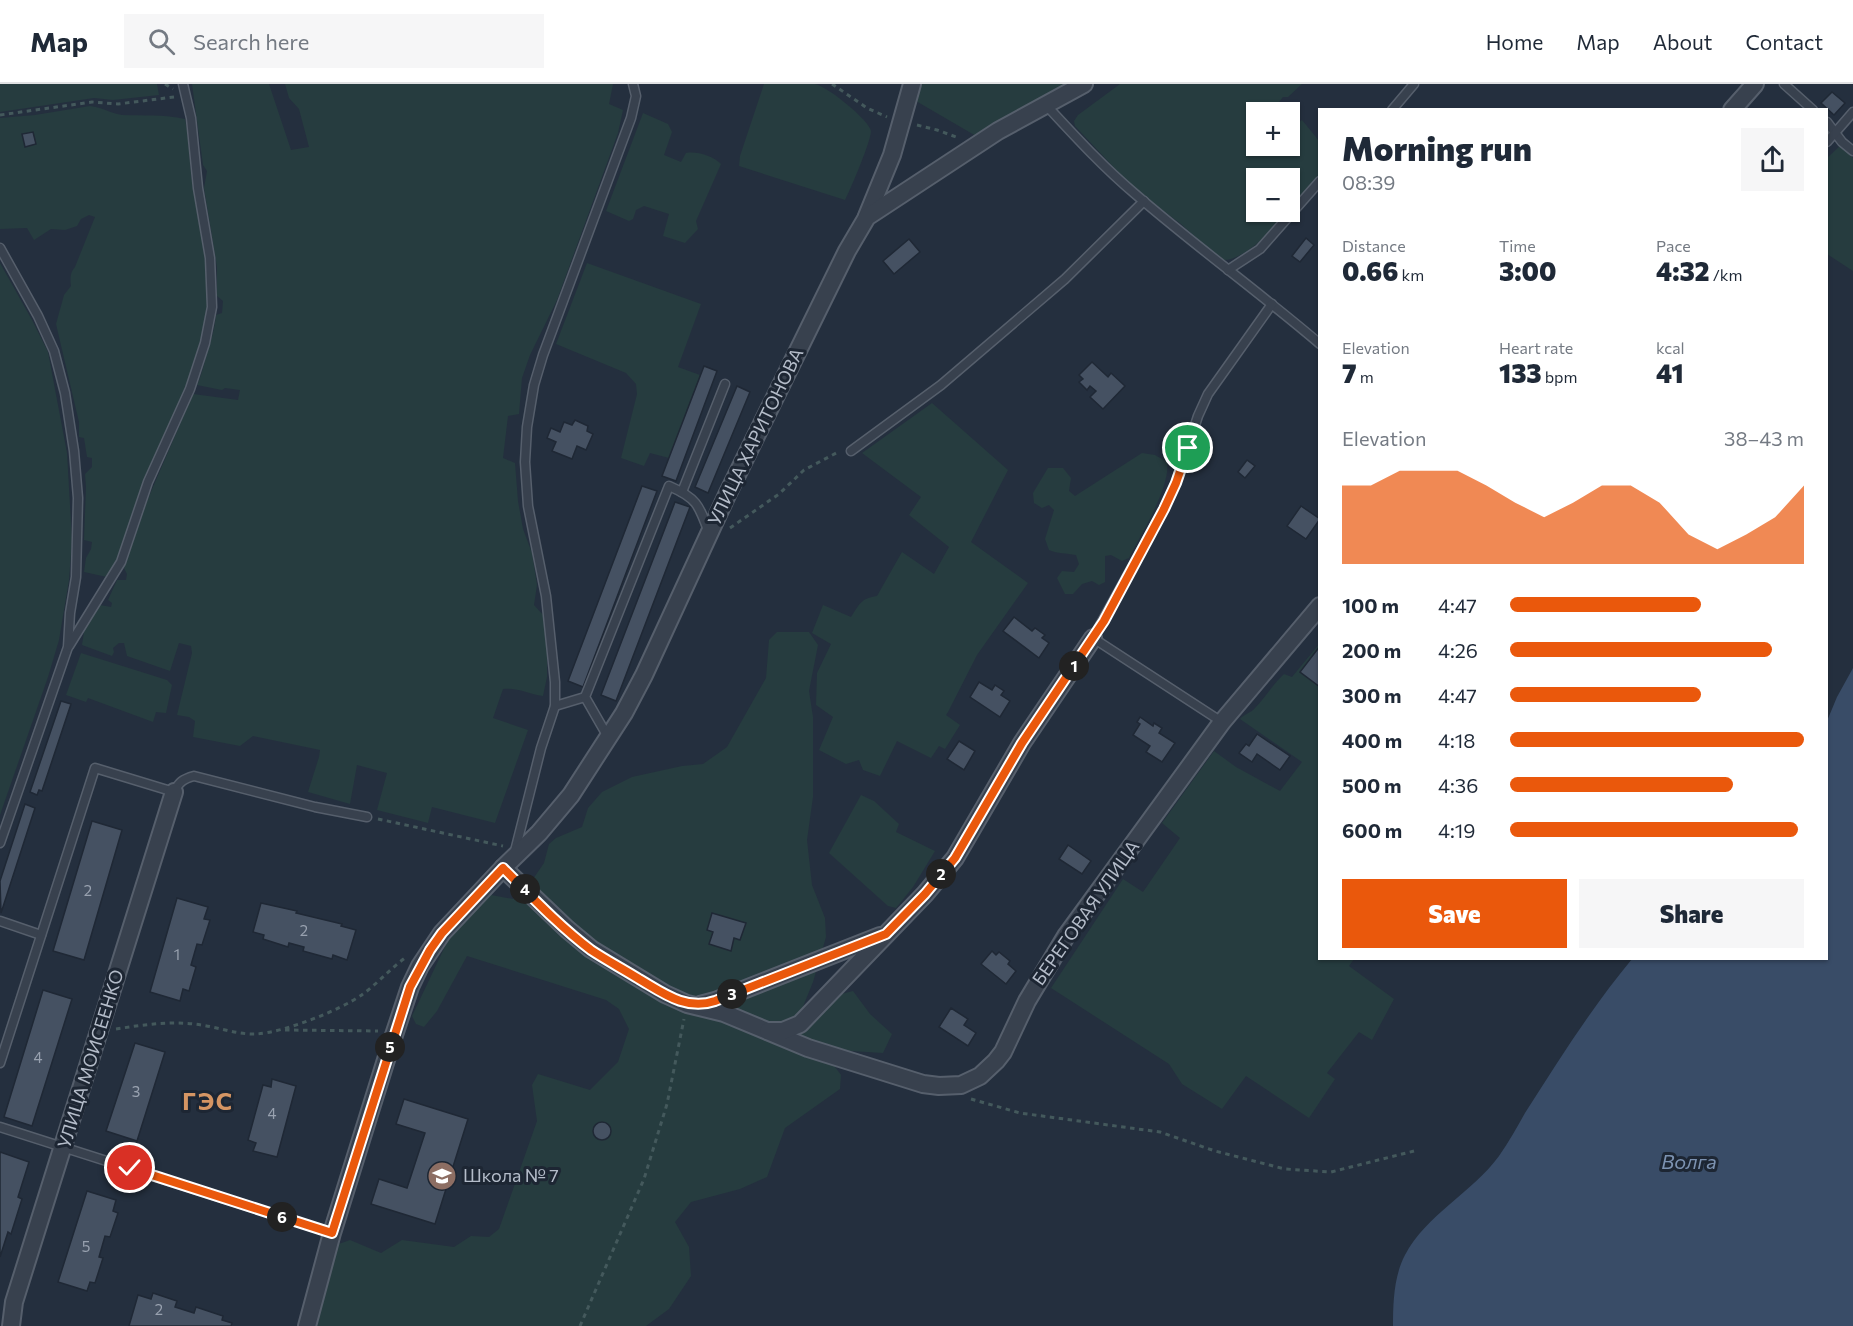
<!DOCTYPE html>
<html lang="en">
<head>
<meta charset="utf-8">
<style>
	:root { --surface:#fff; --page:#f6f6f7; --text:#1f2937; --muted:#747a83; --line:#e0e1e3; --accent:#ea580c }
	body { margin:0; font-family:Commissioner,sans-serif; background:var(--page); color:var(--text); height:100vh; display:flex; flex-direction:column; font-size:22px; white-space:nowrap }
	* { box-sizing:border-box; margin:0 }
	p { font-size:20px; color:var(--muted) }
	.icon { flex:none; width:33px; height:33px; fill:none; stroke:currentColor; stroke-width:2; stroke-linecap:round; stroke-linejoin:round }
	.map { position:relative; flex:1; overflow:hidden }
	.panel { position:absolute; left:1318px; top:24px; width:510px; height:852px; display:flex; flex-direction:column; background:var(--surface); border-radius:0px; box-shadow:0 2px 4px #0004 }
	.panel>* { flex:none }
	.buttons { position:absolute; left:1246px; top:18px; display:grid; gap:12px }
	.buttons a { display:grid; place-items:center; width:54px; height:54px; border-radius:0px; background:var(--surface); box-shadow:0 2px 4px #0004; font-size:30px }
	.pin { position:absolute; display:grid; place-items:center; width:51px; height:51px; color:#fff; margin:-26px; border:3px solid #fff; border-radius:50%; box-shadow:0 2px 6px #0007 }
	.km { position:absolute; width:30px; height:30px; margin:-15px; border-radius:50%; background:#222; color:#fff; font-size:16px; line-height:30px; text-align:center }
	.round { display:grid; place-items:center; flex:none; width:63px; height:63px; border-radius:0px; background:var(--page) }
	.summary { display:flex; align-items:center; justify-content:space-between; height:102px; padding:0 24px }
	h1 { font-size:33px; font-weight:800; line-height:45px }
	.metrics { display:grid; grid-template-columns:repeat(3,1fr); gap:9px; height:102px; padding:6px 24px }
	.metrics div { display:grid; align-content:center }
	.metrics b { font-size:26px; font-weight:800 }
	.metrics small { font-size:16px; font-weight:400 }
	.metrics p { font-size:16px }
	.chart { height:168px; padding:12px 24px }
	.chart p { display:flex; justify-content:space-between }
	.chart svg { width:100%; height:108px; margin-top:6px; fill:var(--accent); opacity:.7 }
	.button { display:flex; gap:12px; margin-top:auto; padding:12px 24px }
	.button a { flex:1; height:69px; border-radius:0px; background:var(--accent); color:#fff; font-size:24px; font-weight:800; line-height:69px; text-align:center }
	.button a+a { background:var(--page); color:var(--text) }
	ul { padding:0 24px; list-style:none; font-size:20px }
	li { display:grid; grid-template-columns:96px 72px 1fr; align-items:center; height:45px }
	li i { height:15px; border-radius:8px; background:var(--accent) }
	header { display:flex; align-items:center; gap:36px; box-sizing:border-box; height:84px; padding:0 30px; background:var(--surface); border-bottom:2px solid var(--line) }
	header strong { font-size:28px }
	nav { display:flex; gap:33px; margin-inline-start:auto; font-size:21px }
	.search { width:420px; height:54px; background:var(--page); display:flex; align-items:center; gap:15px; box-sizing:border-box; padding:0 21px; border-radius:0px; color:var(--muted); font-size:22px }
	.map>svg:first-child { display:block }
	.green { fill:#263c3f }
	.water { fill:#394c67 }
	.building { fill:#455162; stroke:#1f2835; stroke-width:1.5 }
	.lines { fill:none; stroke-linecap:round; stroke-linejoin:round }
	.lane-casing { stroke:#565f6c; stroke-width:11 }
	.street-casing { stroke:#565f6c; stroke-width:20 }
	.path { stroke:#44595c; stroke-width:3; stroke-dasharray:4.5 4.5; stroke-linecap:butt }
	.lane { stroke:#38414e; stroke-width:8 }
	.street { stroke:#38414e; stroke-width:16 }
	.route-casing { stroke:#fff; stroke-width:12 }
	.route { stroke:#ea580c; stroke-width:8 }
	.labels { text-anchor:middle; stroke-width:6; stroke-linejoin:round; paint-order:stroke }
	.number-label { font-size:15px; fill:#98a1af }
	.street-label { font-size:18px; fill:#b4bcc9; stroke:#1d2633 }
	.poi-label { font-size:18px; fill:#b4bcc9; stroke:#1d2633; text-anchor:start }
	.water-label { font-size:20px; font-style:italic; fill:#7c92b1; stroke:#1d2633 }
	.district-label { font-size:24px; font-weight:bold; letter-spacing:1.5px; fill:#d59563; stroke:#1d2633 }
</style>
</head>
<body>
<header>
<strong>Map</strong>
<div class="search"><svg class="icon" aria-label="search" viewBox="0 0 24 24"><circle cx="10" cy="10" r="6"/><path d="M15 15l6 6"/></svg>Search here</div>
<nav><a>Home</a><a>Map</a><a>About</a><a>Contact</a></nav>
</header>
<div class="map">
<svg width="1853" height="1242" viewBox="0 0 1853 1242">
	<rect width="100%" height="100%" fill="#242f3e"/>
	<g class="green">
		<polygon points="0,0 157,0 159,11 113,16 94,14 0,28"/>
		<path d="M 192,0 L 269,0 L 291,66 L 309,63 L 299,25 L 289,14 L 285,0 L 613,0 L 609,20 L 623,26 L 618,49 L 557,216 L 530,271 L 522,294 L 519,330 L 508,332 L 503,374 L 515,379 L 518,417 L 523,445 L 532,469 L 537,501 L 534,521 L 544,532 L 547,553 L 547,593 L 543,612 C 529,610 517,603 503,605 L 493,634 L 528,646 L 495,739 L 432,723 L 428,739 L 377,726 L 387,689 L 357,681 L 350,720 L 308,708 L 319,673 L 320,666 L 253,652 L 240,662 L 193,653 L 195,637 L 189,633 L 177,631 L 192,569 L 191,562 L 179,559 L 170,587 L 127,572 L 124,559 L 119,559 L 113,564 L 114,568 L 112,572 L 82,561 L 84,548 L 100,521 L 111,523 L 112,519 L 108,516 L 117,496 L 126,496 L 127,490 L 124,484 L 147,417 L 193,310 L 238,316 L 240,306 L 225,304 L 222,306 L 197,301 C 202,290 204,280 207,269 C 212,253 214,248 216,231 L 222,229 L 223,217 L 217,212 L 217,183 L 204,104 L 207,87 L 203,81 Z"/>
		<path d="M 764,0 C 780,0 800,0 815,0 C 827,2 869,36 871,47 C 871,57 851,104 845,116 L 739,82 L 740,72 Z"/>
		<polygon points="918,0 1068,0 976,52 916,17"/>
		<path d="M 1120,0 L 1302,0 L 1288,13 L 1283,13 L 1271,28 L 1257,28 L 1257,62 L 1290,62 L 1290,45 L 1302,36 L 1320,58 L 1320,92 L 1290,125 L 1290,94 L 1257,94 L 1257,128 L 1287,128 C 1274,144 1244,178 1221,176 L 1181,140 L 1134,105 L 1075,42 L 1074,37 L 1078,31 Z"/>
		<path d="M 90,22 C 102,23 112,30 122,31 C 143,32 164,30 185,35 C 190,57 189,80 193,103 C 200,152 215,202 203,252 C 191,304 161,354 141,404 C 136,417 134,431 130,444 C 124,461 117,478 107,493 L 84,488 L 86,474 L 91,465 L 92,458 L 84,456 L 86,403 L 85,390 L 92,383 L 92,374 L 87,373 L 84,354 L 79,353 L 79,338 L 56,240 L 64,211 L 71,202 C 70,195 70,188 75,183 L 95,133 L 89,131 L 81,135 L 77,142 L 65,146 L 51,145 L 34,156 L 27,144 L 0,145 L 0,34 L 35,31 Z"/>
		<path d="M 643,29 L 668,40 L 672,48 L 664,71 L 681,78 L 686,69 C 697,67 713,72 721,80 L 696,137 L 698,145 L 685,159 L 663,152 L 669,130 L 644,122 L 636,126 L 633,135 L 629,137 L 606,127 Z"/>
		<polygon points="1840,62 1853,74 1853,187 1827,170 1827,74"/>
		<polygon points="0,179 32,236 48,268 67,369 72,456 69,496 59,556 48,593 0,731"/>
		<polygon points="587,179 701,220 678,283 700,291 669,374 650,369 644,382 621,374 637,310 636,300 626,289 556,260"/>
		<path d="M 932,319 L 1008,386 L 971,458 L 1028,499 L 977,571 L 948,628 L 946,631 L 960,641 L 945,665 L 939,662 L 931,674 L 897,657 L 880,692 L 863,686 L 859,676 L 846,680 L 819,666 L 833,633 L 816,621 L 817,589 L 831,560 L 812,549 L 823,521 L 851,533 C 859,521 861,514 877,512 L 902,468 L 934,490 L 949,463 L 909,431 L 921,413 L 862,369 Z"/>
		<path d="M 1142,369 L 1155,371 L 1167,378 C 1171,403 1141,450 1129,474 L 1122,477 L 1111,471 L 1105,472 L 1105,498 L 1099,501 L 1092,497 L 1082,500 L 1073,510 L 1065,510 L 1057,494 L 1062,487 L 1074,488 L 1079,480 L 1076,471 C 1066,469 1058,470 1049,466 L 1045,455 L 1054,426 L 1049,421 L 1042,424 L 1034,419 L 1033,409 L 1048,384 L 1063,384 L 1071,394 L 1069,407 L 1075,412 Z"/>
		<polygon points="777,548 809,548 818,561 809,607 813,633 813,713 807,756 812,801 825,834 826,853 813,898 800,930 826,914 853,907 870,930 892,950 883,969 851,967 830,976 841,991 840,1005 785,1044 767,1093 740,1105 691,1118 675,1138 689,1163 691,1192 669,1225 646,1242 315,1242 336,1161 350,1156 381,1169 402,1156 454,1163 471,1152 489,1153 499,1145 537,1037 532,1001 538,990 590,1006 618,978 629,945 619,925 606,916 467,872 437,927 424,943 416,940 412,932 450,852 491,811 513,815 533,795 544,779 549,760 556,754 582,743 588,724 602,708 632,693 682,682 703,680 727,663 766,594 769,556"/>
		<path d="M 1320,559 L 1320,874 L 1354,875 L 1349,882 L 1394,915 L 1372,956 L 1359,948 L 1327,989 L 1335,995 L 1309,1034 L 1246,992 L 1222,1025 L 1182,1000 L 1169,980 L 1051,904 L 1123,795 L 1143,808 L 1180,754 L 1162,739 L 1214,667 L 1236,683 L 1280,707 L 1302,678 L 1240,635 C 1244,630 1251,629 1255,624 C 1265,614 1273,600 1284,590 L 1292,593 Z"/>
		<polygon points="81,569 167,596 172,601 166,629 156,628 153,638 88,614 86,618 66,611"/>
		<polygon points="861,711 874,717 899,740 896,748 935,767 913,803 896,824 888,822 829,769"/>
	</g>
	<path class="water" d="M 1853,584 L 1853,1242 L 1393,1242 C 1393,1218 1394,1192 1405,1171 C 1426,1131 1473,1108 1499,1072 C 1509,1058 1517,1043 1525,1029 C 1559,976 1592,923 1632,875 L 1827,874 L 1827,637 L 1837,613 Z"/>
	<g class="building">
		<polygon points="1832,8 1845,19 1834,31 1821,19"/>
		<polygon points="33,48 36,60 25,63 22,50"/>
		<polygon points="1306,154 1314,161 1300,178 1292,172"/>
		<polygon points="909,155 920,168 894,190 883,177"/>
		<polygon points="1092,278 1108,293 1111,289 1125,302 1103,325 1090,313 1096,307 1090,302 1087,306 1079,298 1083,295 1079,291"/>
		<polygon points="704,282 717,287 676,397 662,392"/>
		<polygon points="737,302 750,308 708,409 695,403"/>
		<polygon points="575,336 588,342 587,347 593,350 586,366 577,362 572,375 552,367 556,358 547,354 551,344 560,348 564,338 572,341"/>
		<polygon points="1247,376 1255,382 1245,394 1238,388"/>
		<polygon points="642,402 657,407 583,603 568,597"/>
		<polygon points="675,418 690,423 616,617 601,611"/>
		<polygon points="1301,422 1320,435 1306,455 1287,442"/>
		<polygon points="1014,533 1032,547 1035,544 1045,551 1042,554 1049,559 1039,574 1003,547"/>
		<polygon points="1320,562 1320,603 1300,588"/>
		<polygon points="979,598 992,606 995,601 1004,607 1001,611 1010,617 1000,633 970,613"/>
		<polygon points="61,617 71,620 42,707 39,706 37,711 30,708"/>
		<polygon points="1140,633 1153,642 1154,639 1162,644 1159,649 1175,659 1162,678 1146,668 1150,662 1133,651 1140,640 1137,638"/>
		<polygon points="1257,650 1290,672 1280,686 1257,670 1252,678 1239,669 1246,660 1249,662"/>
		<polygon points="959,657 975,667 964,686 947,675"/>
		<polygon points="25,720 35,724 1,829 0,797"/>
		<polygon points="92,737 122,746 84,876 53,867"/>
		<polygon points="1068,761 1091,777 1082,790 1059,775"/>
		<polygon points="177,814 208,823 204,835 210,836 202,861 197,860 191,881 196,883 189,907 183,905 180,917 150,908"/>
		<polygon points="261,819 297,827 296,829 342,840 341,842 356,846 347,876 333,871 332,875 303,867 304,863 289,859 288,863 263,855 264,851 253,848"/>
		<polygon points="712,829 746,839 740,856 734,854 731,867 709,860 713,848 707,846"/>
		<polygon points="992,867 996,871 999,868 1010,877 1008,880 1016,887 1006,900 981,880"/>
		<polygon points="43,906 72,915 32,1042 4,1033"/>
		<polygon points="951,924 968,935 964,941 976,949 968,962 939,943"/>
		<polygon points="135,959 165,968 137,1057 106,1047"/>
		<polygon points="272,995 296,1002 277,1073 253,1067 256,1059 248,1056 263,1001 271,1003"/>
		<polygon points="404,1015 468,1035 435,1140 371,1120 379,1095 407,1104 425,1049 396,1040"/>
		<circle cx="602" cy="1047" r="9"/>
		<polygon points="0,1068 29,1078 18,1113 22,1115 11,1150 8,1148 0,1173"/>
		<polygon points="87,1107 116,1116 113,1127 118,1129 110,1153 105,1152 99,1173 103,1174 95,1199 90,1198 87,1207 58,1198"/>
		<polygon points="153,1209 177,1217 175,1223 194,1229 196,1223 223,1232 222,1236 232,1239 231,1242 129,1242 138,1211 151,1215"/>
	</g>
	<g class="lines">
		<g class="lane-casing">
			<g id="lane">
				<polyline points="1784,0 1813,26"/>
				<path d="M 1046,21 C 1074,51 1102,82 1134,109 C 1194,161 1259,208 1320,260"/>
				<polyline points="1392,26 1414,0"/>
				<polyline points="1827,38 1842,58 1853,67"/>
				<polyline points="1827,58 1853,28"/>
				<polyline points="0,164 38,232 54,267 65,309 74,367 78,414 76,493 70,529 68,563 0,759"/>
				<polyline points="1228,186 1260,165 1320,97"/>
				<polyline points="851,367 941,301 1065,195 1144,117"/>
				<polyline points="682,408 725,300"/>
				<polyline points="69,562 121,478 148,398 190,305 205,259 212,223 210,174 198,104 191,34 183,0"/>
				<polyline points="555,622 585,613"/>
				<polyline points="1222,638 1093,554 1164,425 1176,399 1198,332 1208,310 1272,220"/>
				<path d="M 608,653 L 585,613 L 669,402 C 697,414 699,421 709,449"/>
				<polyline points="515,767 541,664 555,622 555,598 546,512 528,422 525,378 527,343 534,301 543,271 631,34 636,12 633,0"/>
				<polyline points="0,837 41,851"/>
				<path d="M 0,979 L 95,684 L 174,708 C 179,698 183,695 194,692 L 315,723 L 367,733"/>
				<polyline points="0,1043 332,1149"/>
			</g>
		</g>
		<g class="street-casing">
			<g id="street">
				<polyline points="1732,26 1755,0"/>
				<polyline points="867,132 892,71 912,0"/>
				<polyline points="503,784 567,845 591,865 665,910 687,920 724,929 808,964 923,1000 939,1002 961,1001 980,992 996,977 1003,968 1027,917 1066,852 1222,638 1320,522"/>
				<polyline points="700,921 715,917 880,852"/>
				<polyline points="768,947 783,947 800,940 925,810 955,774 1022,659 1093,554"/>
				<polyline points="11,1242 14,1218 174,708"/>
				<polyline points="307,1242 332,1149 390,963 410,903 420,882 442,849 503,784 539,749 571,711 624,629 644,591 727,411 847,167 867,133 998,47 1084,0"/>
			</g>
		</g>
		<g class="path">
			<polyline points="165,0 173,5"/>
			<polyline points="832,0 867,24 887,33"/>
			<polyline points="0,31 92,18 118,20 174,13"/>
			<polyline points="917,41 937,46 959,54"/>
			<polyline points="730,444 779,410 804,386 840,367"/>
			<polyline points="378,735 503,762"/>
			<path d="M 116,945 C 142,941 168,937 194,940 C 215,942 236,951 257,950 C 285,948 341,926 363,910 C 378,899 390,885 405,874"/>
			<polyline points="285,946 378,947"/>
			<polyline points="971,1015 1020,1029 1160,1048 1215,1067 1285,1085 1331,1088 1414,1067"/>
			<polyline points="580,1242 644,1095 667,1020 684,935"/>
		</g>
		<use href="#lane" class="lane"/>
		<use href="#street" class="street"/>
	</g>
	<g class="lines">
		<g class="route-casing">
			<path id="route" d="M 130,1084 L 332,1149 L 410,903 L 430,866 L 442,849 L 503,784 C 531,812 559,842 591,866 C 606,876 623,885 639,895 C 663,909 686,927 715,917 L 886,850 L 925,810 L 955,774 L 1022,659 L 1104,537 L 1164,425 L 1176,399 L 1188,364"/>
		</g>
		<use href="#route" class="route"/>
	</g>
	<defs>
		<g id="school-disc" transform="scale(1.5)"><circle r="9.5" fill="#8d6e63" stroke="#1d2633"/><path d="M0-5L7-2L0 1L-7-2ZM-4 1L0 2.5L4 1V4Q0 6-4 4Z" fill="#fff"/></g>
	</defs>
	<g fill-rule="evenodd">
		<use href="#school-disc" x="442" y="1092"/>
	</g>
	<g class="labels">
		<g class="number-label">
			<text x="88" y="812">2</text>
			<text x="304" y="852">2</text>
			<text x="177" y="876">1</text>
			<text x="38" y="979">4</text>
			<text x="136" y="1013">3</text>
			<text x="272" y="1035">4</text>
			<text x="86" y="1168">5</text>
			<text x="159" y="1231">2</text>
		</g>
		<g class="street-label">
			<text transform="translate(756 353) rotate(-64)" y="6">УЛИЦА ХАРИТОНОВА</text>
			<text transform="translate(1086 829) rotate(-55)" y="6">БЕРЕГОВАЯ УЛИЦА</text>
			<text transform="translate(91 975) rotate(-73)" y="6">УЛИЦА МОИСЕЕНКО</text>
		</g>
		<g class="poi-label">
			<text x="463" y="1098">Школа № 7</text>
		</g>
		<g class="water-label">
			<text x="1689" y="1085">Волга</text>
		</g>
		<g class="district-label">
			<text x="208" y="1026">ГЭС</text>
		</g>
	</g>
</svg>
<div class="buttons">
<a>+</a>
<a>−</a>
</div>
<div class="pin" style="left:1188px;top:364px;background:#1e9e55"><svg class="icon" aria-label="arrive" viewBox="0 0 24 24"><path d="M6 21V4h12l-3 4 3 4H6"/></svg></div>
<div class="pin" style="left:130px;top:1084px;background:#d93025"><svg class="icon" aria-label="check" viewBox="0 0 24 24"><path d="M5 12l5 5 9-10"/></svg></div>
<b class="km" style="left:1074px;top:582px">1</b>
<b class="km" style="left:941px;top:790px">2</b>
<b class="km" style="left:732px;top:910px">3</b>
<b class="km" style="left:525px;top:805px">4</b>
<b class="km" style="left:390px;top:963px">5</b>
<b class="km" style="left:282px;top:1133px">6</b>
<section class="panel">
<div class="summary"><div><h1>Morning run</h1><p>08:39</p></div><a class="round"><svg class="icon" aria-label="share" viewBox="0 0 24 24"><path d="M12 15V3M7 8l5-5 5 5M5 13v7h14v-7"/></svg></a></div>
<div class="metrics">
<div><p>Distance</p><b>0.66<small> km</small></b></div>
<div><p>Time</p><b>3:00</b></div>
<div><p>Pace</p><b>4:32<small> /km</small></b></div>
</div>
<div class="metrics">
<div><p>Elevation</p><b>7<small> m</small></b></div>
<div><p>Heart rate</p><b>133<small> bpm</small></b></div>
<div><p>kcal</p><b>41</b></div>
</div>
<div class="chart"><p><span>Elevation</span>38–43 m</p>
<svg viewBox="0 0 160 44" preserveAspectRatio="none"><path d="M0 44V12L10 12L20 6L30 6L40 6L50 12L60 19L70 25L80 19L90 12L100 12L110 19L120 32L130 38L140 32L150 25L160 12V44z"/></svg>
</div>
<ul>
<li><b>100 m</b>4:47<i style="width:65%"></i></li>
<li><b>200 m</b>4:26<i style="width:89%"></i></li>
<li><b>300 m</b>4:47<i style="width:65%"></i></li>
<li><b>400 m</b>4:18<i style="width:100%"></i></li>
<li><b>500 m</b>4:36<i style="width:76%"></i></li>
<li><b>600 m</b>4:19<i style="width:98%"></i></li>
</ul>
<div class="button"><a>Save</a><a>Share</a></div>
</section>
</div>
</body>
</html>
